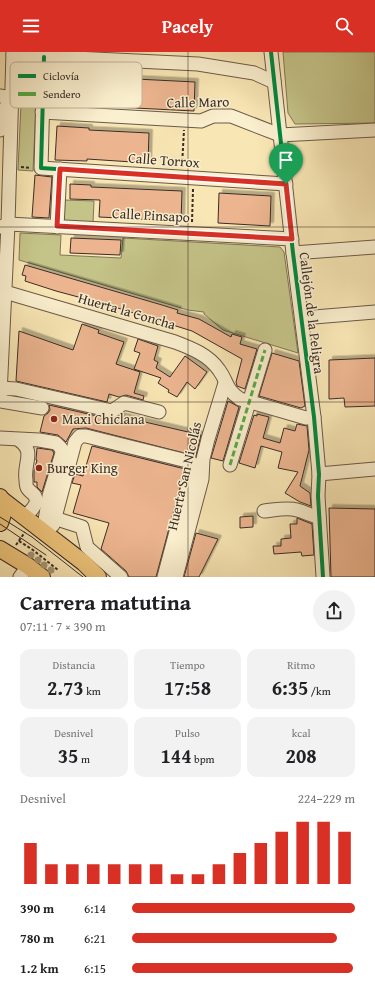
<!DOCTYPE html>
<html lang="es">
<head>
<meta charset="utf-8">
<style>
	:root { --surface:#fff; --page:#f2f2f2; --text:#202124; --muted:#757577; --accent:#d93025 }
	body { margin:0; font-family:"Gentium Book Plus",serif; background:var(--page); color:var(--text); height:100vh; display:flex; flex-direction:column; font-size:15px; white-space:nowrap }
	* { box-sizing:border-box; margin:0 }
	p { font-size:13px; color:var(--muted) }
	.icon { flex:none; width:22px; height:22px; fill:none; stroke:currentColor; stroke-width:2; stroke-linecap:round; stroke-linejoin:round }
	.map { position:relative; height:525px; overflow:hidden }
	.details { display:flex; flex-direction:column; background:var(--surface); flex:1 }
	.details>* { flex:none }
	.pin { position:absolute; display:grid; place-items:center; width:34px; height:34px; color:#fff; margin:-41px -17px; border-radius:50% 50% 50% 0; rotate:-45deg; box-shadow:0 0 4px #0007 }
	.pin .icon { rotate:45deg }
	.round { display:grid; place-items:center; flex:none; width:42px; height:42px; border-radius:21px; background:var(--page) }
	.summary { display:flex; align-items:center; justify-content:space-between; height:68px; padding:0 20px }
	h1 { font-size:22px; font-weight:800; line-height:30px }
	.metrics { display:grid; grid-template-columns:repeat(3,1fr); gap:6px; height:68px; padding:4px 20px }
	.metrics div { display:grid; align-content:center; border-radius:10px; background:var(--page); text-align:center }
	.metrics b { font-size:20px; font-weight:800 }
	.metrics small { font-size:11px; font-weight:400 }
	.metrics p { font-size:11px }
	.chart { height:112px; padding:8px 20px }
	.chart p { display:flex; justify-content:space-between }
	.chart svg { width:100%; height:72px; margin-top:4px; stroke:var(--accent); stroke-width:6 }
	ul { padding:0 20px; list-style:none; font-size:13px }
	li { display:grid; grid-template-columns:64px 48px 1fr; align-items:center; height:30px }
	li i { height:10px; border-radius:5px; background:var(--accent) }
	header { display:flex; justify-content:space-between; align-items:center; height:52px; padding:0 20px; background:var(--accent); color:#fff; font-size:18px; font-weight:800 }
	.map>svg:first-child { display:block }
	.green { fill:#c4c388; stroke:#7f7858 }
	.building { fill:#ecb58f; stroke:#3a2c27; filter:url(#shadow) }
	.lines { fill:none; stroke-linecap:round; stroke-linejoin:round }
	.minor-casing { stroke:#6a5a4a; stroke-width:15 }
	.major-casing { stroke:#3a2c27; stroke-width:18 }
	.path { stroke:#3a2c27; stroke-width:2; stroke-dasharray:3 2; stroke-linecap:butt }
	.minor { stroke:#faefce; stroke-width:13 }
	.major { stroke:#ecc37a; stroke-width:16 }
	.tram { stroke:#3a2c27; stroke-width:1 }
	.quiet { stroke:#55ab44; stroke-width:3; stroke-dasharray:6 3; stroke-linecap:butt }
	.cycleway-casing { stroke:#faefce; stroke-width:6 }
	.cycleway { stroke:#00873e; stroke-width:4 }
	.tree { fill:#a29574 }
	.route-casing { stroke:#fff; stroke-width:8 }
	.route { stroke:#d93025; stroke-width:5 }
	.grid { fill:none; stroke:#3a2c27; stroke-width:1; stroke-opacity:0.55 }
	.poi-dot { fill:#8f2418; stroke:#faefce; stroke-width:1.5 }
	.labels { text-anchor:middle; stroke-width:3; stroke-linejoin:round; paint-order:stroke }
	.street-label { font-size:14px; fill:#3a2c27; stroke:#faefce }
	.poi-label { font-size:14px; fill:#3a2c27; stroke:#faefce; text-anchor:start }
	.key { fill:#faefce; stroke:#c0b49c; stroke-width:1 }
	.key-label { font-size:11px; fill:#3a2c27 }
</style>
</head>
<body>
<header><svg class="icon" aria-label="menu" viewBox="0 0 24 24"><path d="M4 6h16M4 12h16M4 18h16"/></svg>Pacely<svg class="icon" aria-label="search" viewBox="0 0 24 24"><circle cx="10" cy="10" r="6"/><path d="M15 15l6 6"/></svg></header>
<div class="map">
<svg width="375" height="525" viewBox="0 0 375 525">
	<defs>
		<filter id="shadow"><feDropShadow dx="3.5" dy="-3.5" stdDeviation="0" flood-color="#0004"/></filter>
	</defs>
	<rect width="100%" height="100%" fill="#f8e6b4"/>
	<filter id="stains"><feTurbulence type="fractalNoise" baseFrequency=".005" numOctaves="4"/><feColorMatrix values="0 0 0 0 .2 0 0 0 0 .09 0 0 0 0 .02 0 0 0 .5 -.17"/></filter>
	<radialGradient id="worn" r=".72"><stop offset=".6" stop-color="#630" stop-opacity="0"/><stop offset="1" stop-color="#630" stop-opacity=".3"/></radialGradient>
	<g class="green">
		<polygon points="283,0 375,0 375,71 295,72 288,61"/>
		<polygon points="23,8 38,8 33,119 18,118"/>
		<polygon points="65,148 94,149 93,171 64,170"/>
		<polygon points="20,181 61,183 60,203 121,206 123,186 280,195 284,200 298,301 223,278 204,262 204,260 188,258 19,208"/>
	</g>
	<g class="building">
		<polygon points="57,23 195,30 194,59 56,52"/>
		<polygon points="57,74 89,76 89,78 149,81 148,111 87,107 87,109 55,108"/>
		<polygon points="35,123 52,125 49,166 32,165"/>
		<polygon points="70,132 91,133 91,135 182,139 181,169 99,165 100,148 70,147"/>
		<polygon points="219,141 271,144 270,174 218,171"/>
		<polygon points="71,186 121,188 120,203 70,201"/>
		<polygon points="25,213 162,253 178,258 177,261 199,267 231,285 232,282 242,285 240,292 257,297 245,337 237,334 236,330 242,307 192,279 108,253 56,239 25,229 26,224 22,223"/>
		<polygon points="82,272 99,278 98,281 124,290 116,312 140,320 134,341 144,344 143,348 126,343 119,345 109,342 107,350 16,329 19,279 73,298"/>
		<polygon points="138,287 158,294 154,308 158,310 156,316 170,325 185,304 207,320 195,337 187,330 177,345 168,340 169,338 158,331 161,326 134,317 140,301 134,299"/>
		<polygon points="272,301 299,309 305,354 301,356 259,344"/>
		<polygon points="375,306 375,354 345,355 344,346 329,347 329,308"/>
		<polygon points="228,349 239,355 223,409 211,406"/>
		<polygon points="49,353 110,367 114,367 119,364 201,383 196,404 86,376 73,377 66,390 58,383 40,380 44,364 48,361 50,358"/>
		<polygon points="257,362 269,365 263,386 280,391 284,376 295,379 297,372 307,374 309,398 300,434 310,441 311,454 300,450 285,441 298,420 278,416 282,400 261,394 255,416 239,411 254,363 257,364"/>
		<polygon points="92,394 185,417 156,525 129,525 126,519 101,497 109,471 73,461 81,433 72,431 75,422 83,424"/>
		<polygon points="37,396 52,398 54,401 42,440 37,435 37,430 34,430 34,419 37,408 36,408"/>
		<polygon points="329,456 375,457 375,525 331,525"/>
		<polygon points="253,464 253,475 240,476 240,465"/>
		<polygon points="297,466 312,472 314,503 302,504 301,500 274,502 273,494 281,494 281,487 291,486 290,472 297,472"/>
		<polygon points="196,481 218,487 199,525 184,525"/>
	</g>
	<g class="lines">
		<g class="minor-casing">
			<g id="minor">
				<polyline points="271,0 293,201 314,365 319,422 318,444 323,525"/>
				<polyline points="13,3 198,12 254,21 274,30"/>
				<polyline points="44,5 41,116 286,132"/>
				<polyline points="0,44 11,46 2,62 0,78"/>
				<polyline points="42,60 201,69 213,64 231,64 280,83 375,78"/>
				<polyline points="1,175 8,172 292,187"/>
				<polyline points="57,175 60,117"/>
				<polyline points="293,201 375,195"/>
				<path d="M 5,240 L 175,290 C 191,296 209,303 219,318 C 228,330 225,337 240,347 L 306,366 L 314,365"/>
				<polyline points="302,266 375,260"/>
				<polyline points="0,336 16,337 112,359 124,351 159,360"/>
				<polyline points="0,343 8,172 13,0"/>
				<polyline points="0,349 42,356"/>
				<polyline points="0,386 39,388 56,391 61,396 62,401 49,444 45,468 41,477"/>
				<path d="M 19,388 C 36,400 23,411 26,428 C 26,431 26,435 28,437 C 32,442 37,443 36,450 C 35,456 28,461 25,465"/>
				<polyline points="230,413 265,298"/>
				<polyline points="319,422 375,417"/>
				<path d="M 264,459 C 275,458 287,455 297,458 C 305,460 311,464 319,465"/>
				<polyline points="54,466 82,475 87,495 121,525"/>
				<polyline points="46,480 53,473 75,390 80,384 86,384 187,409 192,411 193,416 164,525"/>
				<polyline points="20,525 28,514"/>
				<polyline points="176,525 202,427 203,407 208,387 225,331"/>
			</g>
		</g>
		<g class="major-casing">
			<g id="major">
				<path d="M 0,445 C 4,453 4,462 0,471"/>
				<polyline points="1,447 84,511 98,525"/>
				<polyline points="0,497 28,514 42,525"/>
			</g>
		</g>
		<g class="path">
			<polyline points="182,114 184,78"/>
			<polyline points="21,115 31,116"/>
			<polyline points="192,170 193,137"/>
			<polyline points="19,489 33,498 58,518"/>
			<polyline points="16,493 25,480"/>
		</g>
		<use href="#minor" class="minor"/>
		<use href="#major" class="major"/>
		<g class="tram">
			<polyline points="0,465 32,485 83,525"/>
			<polyline points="0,472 46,503"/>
		</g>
		<polyline class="quiet" points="230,413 265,298"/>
		<g class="cycleway-casing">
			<g id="cycleway">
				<polyline points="271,0 293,201 314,365 319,422 318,444 323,525"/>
				<polyline points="44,5 41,116 286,132"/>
			</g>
		</g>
		<use href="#cycleway" class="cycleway"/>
	</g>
	<g class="tree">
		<circle cx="31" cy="503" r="3.5"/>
		<circle cx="38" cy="508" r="3.5"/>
		<circle cx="44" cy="513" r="3.5"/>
		<circle cx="51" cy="518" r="3.5"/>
	</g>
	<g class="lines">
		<g class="route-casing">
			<polygon id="route" points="60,117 286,132 292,187 57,174"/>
		</g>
		<use href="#route" class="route"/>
	</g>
	<path class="grid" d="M 188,0 L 188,525M 0,175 L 375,175M 0,350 L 375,350"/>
	<g class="poi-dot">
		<circle cx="54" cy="367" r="4"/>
		<circle cx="39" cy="416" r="4"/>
	</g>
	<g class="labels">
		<g class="street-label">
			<text transform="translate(198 50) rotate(-1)" y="5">Calle Maro</text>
			<text transform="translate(164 108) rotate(4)" y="5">Calle Torrox</text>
			<text transform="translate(151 163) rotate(3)" y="5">Calle Pinsapo</text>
			<text transform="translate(127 259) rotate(16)" y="5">Huerta la Concha</text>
			<text transform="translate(312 261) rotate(83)" y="5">Callejón de la Peligra</text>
			<text transform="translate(184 424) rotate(-77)" y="5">Huerta San Nicolás</text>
		</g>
		<g class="poi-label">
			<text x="62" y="372">Maxi Chiclana</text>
			<text x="47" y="421">Burger King</text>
		</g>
	</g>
	<rect x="10" y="10" width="132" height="46" rx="6" class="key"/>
	<rect x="18" y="22" width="18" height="4" fill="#00873e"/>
	<rect x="18" y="40" width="18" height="4" fill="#55ab44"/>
	<g class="key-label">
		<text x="43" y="28">Ciclovía</text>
		<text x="43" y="46">Sendero</text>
	</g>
	<rect width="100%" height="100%" filter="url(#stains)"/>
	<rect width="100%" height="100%" fill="url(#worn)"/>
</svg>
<div class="pin" style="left:286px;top:132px;background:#1e9e55"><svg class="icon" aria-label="arrive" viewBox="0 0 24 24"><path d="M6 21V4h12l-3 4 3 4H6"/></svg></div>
</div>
<section class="details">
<div class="summary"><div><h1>Carrera matutina</h1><p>07:11 · 7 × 390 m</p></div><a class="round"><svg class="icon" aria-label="share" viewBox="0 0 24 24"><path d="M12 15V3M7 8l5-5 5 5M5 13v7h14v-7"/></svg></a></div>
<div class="metrics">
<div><p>Distancia</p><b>2.73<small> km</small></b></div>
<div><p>Tiempo</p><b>17:58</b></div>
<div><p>Ritmo</p><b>6:35<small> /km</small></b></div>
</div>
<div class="metrics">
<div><p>Desnivel</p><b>35<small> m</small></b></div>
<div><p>Pulso</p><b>144<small> bpm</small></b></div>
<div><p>kcal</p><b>208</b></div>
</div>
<div class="chart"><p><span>Desnivel</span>224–229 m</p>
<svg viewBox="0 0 160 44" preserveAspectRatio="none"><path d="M5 44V19M15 44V32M25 44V32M35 44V32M45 44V32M55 44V32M65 44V32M75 44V38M85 44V38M95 44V32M105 44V25M115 44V19M125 44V12M135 44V6M145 44V6M155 44V12"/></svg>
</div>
<ul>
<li><b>390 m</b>6:14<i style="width:100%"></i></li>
<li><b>780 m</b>6:21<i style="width:92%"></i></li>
<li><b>1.2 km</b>6:15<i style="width:99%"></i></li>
</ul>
</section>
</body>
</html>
